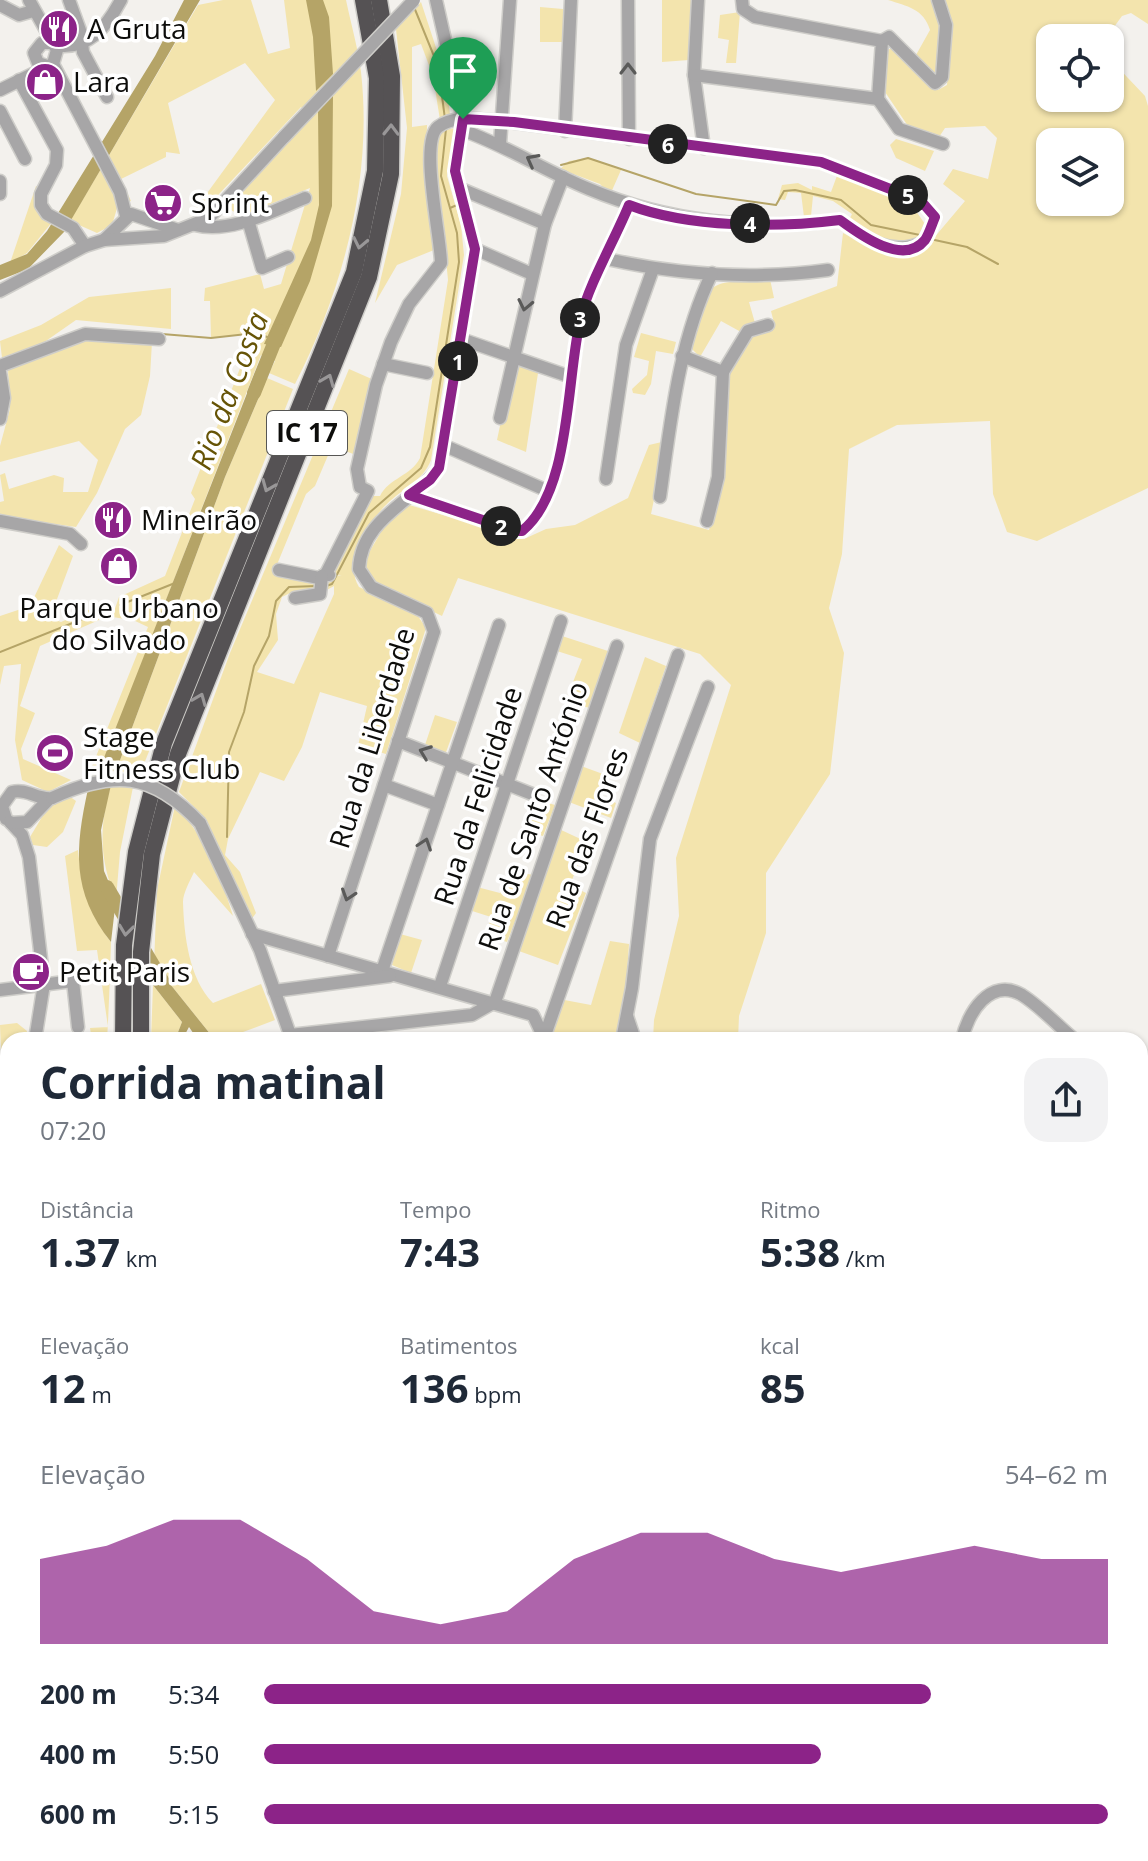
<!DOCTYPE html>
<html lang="pt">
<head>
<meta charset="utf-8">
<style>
	:root { --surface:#fff; --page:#f2f2f3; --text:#1f2937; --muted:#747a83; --accent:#8c2388 }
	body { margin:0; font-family:"Open Sans",sans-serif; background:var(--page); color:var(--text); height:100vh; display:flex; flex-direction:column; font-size:30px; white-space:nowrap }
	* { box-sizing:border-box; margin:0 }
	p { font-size:26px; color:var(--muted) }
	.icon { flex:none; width:44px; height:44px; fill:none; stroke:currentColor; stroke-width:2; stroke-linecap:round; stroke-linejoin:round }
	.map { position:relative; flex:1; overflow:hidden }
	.details { position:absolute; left:0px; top:1032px; width:1148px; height:830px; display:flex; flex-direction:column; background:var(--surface); border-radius:24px 24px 0 0; box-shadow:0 2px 6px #0004 }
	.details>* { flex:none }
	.fabs { position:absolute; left:1036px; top:24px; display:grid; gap:16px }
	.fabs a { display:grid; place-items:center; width:88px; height:88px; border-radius:16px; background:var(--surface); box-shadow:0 2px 6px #0004; font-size:40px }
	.pin { position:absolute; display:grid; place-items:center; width:68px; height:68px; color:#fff; margin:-82px -34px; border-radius:50% 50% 50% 0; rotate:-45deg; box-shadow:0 0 8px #0007 }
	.pin .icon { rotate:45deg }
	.km { position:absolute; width:40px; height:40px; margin:-20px; border-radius:50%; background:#222; color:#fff; font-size:22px; line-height:40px; text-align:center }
	.round { display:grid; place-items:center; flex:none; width:84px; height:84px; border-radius:24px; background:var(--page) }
	.headline { display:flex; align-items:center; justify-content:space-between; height:136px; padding:0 40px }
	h1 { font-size:44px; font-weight:700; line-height:60px }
	.stats { display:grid; grid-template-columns:repeat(3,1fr); gap:12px; height:136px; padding:8px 40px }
	.stats div { display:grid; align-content:center }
	.stats b { font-size:40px; font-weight:700 }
	.stats small { font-size:22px; font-weight:400 }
	.stats p { font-size:22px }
	.chart { height:224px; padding:16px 40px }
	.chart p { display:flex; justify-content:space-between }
	.chart svg { width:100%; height:144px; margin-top:8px; fill:var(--accent); opacity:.7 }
	ul { padding:0 40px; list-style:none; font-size:26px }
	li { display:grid; grid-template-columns:128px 96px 1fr; align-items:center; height:60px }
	li i { height:20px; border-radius:10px; background:var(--accent) }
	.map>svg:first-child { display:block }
	.green { fill:#f3e4ad; fill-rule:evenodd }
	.water { fill:#b5a467 }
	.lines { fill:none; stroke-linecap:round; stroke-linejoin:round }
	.stream { stroke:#b5a467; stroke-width:2 }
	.river { stroke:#b5a467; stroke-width:14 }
	.minor-casing { stroke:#cecdc9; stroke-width:15 }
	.highway-casing { stroke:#cecdc9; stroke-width:19 }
	.minor { stroke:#a7a6a7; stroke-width:12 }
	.highway { stroke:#555254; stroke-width:16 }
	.minor-bridge-casing { stroke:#cecdc9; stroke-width:15; stroke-linecap:butt }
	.minor-bridge { stroke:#a7a6a7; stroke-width:12 }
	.oneway { stroke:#5a5a59 }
	.oneway2 { stroke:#999798 }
	.route-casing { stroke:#fff; stroke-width:16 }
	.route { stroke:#8c2388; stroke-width:10 }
	.labels { text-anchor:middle; stroke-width:7; stroke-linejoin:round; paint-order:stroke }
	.shield { fill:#fff; stroke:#565654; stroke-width:2 }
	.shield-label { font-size:26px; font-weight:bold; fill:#0d0d0b }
	.poi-label { font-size:28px; fill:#0d0d0b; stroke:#fff; text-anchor:start }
	.street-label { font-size:28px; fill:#0d0d0b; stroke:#fff }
	.water-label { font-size:30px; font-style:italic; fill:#665406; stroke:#fff }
</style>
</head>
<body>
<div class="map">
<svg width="1148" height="1861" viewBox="0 0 1148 1861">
	<rect width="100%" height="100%" fill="#f3f1ed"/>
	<g class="green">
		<path d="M 223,0 L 251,0 L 268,54 L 290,48 L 284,0 L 346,0 C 351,24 358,48 361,72 C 373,178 343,290 295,384 L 269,373 L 275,361 L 261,355 L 105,758 L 98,773 L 89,774 L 148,627 L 133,620 L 112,617 L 119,597 L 165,576 L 195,499 L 191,493 L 246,353 L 253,352 L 261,333 L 211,338 L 210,301 L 204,301 L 205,288 L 260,274 L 264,289 L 281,284 L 310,188 L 241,216 L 231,210 L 229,204 L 311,118 L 301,107 L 203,211 L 194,211 L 275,100 L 245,63 L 168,103 L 180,154 L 166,152 L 166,157 L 121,179 L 131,201 L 118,205 L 112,225 L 97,233 L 70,221 L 198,5 Z"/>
		<polygon points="662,0 696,0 689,60 662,62"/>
		<path d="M 888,0 L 933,0 L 941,15 L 938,70 L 931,76 L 916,55 L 930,30 C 924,9 907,6 888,0 Z"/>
		<path d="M 943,0 L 1148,0 L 1148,24 L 1131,13 L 1122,16 L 1106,38 L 1050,38 L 1050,98 L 1110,98 L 1110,59 L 1145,96 L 1148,106 L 1148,488 L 1037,541 L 1007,532 L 993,494 L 990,421 L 897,425 L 849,449 L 842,554 L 829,608 L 844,653 L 830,774 L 766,873 L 766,933 L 739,1016 L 738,1040 L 653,1040 L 654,1020 L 679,916 L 676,858 L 731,685 L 700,654 L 458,578 L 442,616 L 370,581 L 364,561 L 391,515 L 406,504 L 524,539 L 546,529 L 575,525 L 628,498 L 649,445 L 666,441 L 651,514 L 709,530 L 723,472 L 728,373 L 751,333 L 775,327 L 771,311 L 837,286 L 843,233 L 863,243 L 914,256 L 922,252 L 965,201 L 943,184 L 953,169 L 988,179 L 997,138 L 985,126 L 945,128 L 939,137 L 910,129 L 885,92 L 885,50 L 894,48 L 938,90 L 947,85 L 950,33 ZM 1050,142 L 1110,142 L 1110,202 L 1050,202 Z"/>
		<polygon points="421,2 446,78 450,115 440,120 433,76 421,44 412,47 412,127 427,125 426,176 434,250 397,265 375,303 401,194 407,128 396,29"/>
		<polygon points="540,7 563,9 563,42 540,42"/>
		<polygon points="740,12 736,63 726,63 729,40 718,38 720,15"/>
		<path d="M 455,128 L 447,176 L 461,225 L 464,255 L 431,460 C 423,481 403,488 387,504 C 368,522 343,562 359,587 L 416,613 L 426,628 L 386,754 L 358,746 L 367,706 L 320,692 L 302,747 L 284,781 L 260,772 L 228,839 L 225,855 L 240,872 L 256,913 L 251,920 L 206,819 L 179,792 L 230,653 L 349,369 L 374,380 L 356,455 L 332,446 L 315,486 L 306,494 L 276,567 L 319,581 L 318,591 L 290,593 L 282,597 L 276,614 L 278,640 L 257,672 L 294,684 L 334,594 L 334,586 L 323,592 L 329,575 L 342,576 L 329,573 L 372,496 L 380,496 C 389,478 411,476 420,458 L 448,280 L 443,229 L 432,173 L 440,131 Z"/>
		<polygon points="896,139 934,151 925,171 896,158 890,145"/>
		<polygon points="588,158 621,170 610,195 600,184 560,169 569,161"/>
		<polygon points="838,173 911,204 925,224 921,238 913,244 871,237 848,222 852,214 833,201 813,196 811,216 804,217 801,193 788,192 785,200 778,199 782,185 798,183 812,190 812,186 831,192"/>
		<polygon points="36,186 41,187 53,221 27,253 10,263"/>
		<path d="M 770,279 L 774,298 L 749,302 L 755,323 L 741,332 L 721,321 L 700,357 L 688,345 C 712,280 699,283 770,279 Z"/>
		<polygon points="171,288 171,329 76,320 33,350 2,358 0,341 41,325 89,297"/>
		<polygon points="641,333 676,342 673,354 656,351 651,384 645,395 633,393 632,389 647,375 649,361 634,357"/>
		<polygon points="75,339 152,342 150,376 141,415 125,429 97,493 76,527 0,516 0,502 4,501 0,475 5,473 9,489 54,475 64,478 63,492 88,492 98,460 79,441 0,462 0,446 10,409 8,369"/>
		<polygon points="513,364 538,373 526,452 497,440"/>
		<polygon points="267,378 293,389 140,774 116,771 225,477"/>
		<polygon points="59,545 73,556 50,618 61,622 107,602 99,620 40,646 20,706 35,713 21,749 23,759 71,780 48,792 22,780 15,740 21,664 4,666 0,685 0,616 30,606"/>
		<polygon points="562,636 608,651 589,708 566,700 582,659 557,651"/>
		<polygon points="645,657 666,666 640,743 619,733"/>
		<polygon points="435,715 457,722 445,755 425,745"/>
		<polygon points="581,766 603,774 597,793 616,803 611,818 569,802"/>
		<path d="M 111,785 L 133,787 L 120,852 L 116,899 C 99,859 99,826 111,785 Z"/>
		<polygon points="69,796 76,801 63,832 47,847 33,845 30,837 48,807"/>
		<polygon points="535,799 555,805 543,836 523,831"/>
		<path d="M 175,806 C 204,834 222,878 233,916 L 194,872 C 190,881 183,893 183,902 C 184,935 189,979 213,1003 L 261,984 L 275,1020 L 243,1032 L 245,1040 L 215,1040 L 154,964 L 157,890 Z"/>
		<polygon points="559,829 587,842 570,885 586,893 558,965 516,950"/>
		<path d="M 78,850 C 82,887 88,912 111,942 C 110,974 109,1007 107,1040 L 92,1040 L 90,1028 L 108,1027 L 97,950 L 77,951 L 65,856 Z"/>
		<polygon points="508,870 533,875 507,942 486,935 491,917 469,910 477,887 500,893"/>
		<polygon points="400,934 422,940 411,973 392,965"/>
		<polygon points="610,941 629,944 625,1001 617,1032 551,1032 559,999 591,1005"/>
		<polygon points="153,985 182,1022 175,1040 151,1040"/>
		<polygon points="17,1023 27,1031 25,1040 8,1040 8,1106 3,1106 0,1025"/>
		<polygon points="1148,1162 1148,1861 909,1861 912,1854 1140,1854 1140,1164"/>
		<polygon points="0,1438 8,1440 8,1540 0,1535"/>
	</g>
	<g class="water">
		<polygon points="184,0 200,0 64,232 28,269 0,280 0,265 27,254 47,231 155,56"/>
		<polygon points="306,0 323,0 329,17 333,74 316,91 313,37"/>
		<polygon points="333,95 332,206 310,281 281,347 264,344 311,240 319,205 318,111"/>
		<polygon points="255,373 267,378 225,477 116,771 98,773"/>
		<path d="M 111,785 L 101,830 L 104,871 L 116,899 L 111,942 C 71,892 75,848 88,789 Z"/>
		<polygon points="154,964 215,1040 198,1040 189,1027 182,1040 175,1040 182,1022 153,985"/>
	</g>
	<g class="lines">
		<g class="stream">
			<polyline points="414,7 438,66 445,119"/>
			<polyline points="561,165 588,158 696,194 776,205 784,191 795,190 841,200 871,225 920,235"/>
			<polyline points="450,208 457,205"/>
			<polyline points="930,239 967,247 998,264"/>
			<polyline points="94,329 135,332"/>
			<polyline points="162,334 211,338 256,333 270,338"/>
			<polyline points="326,586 332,584 369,513 421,468 430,447 459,262 457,233 441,176 446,129"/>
			<polyline points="120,605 175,583"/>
			<polyline points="0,652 100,612"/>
			<polyline points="227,837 229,752 244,712 254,666 269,636 276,601 289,587 316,586"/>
		</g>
		<g class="river">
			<polyline points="254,393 279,331"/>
			<polyline points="107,887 163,982"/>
		</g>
		<g class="minor-casing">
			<g id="minor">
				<polyline points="69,0 81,33 83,52 107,97"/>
				<polyline points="628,0 629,139"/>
				<polyline points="698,0 694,75 704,148"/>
				<polyline points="742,0 743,9 755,17 882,41 878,99 899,129 943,144"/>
				<polyline points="0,5 19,15 33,11"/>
				<polyline points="882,41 889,37 935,83 942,77 946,25 938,0"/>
				<path d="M 54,45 C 88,51 106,28 121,0"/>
				<polyline points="53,64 120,192 126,216"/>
				<polyline points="47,66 38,63 34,53 42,43 52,43"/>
				<polyline points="694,75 878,99"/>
				<polyline points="19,80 57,150 56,165 41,194 41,205 47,214 73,228 85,246"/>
				<polyline points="0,90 53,64 57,50 29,0"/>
				<polyline points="0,111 25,159"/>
				<polyline points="565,131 571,0"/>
				<polyline points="500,144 510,0"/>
				<polyline points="0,181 0,194"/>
				<polyline points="461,189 545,224"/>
				<polyline points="248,220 262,268 288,257"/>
				<path d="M 195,225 C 231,234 272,211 305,198"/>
				<polyline points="104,240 131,214 178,230"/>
				<polyline points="475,249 532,274"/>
				<path d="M 607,259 C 679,275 754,280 828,270"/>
				<polyline points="0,291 85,246 104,240 164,236 209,218 284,137"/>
				<polyline points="461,339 571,377"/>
				<polyline points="682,356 723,372 748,331 768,325"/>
				<polyline points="383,364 427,373"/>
				<polyline points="0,366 85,334 159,339"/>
				<polyline points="0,372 4,398 0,419"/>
				<polyline points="500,418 545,224 563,177"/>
				<polyline points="443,445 548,491"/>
				<polyline points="606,479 626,345 653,269"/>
				<path d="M 409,495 L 515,531 L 522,531 C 572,491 566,376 581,317 C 589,284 615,238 629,205"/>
				<path d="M 660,497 C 671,420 678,344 712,273"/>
				<polyline points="0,521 70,534 81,544"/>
				<polyline points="707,521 718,477 723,372"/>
				<polyline points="279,570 319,578 326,574"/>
				<path d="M 329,575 L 326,574 L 368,491 L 360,487 L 357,469 L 376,385 L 391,342 L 409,304 L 441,263 C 441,238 419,142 438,127 C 454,114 482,120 500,121 L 821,162 L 921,201 L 935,217 L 924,242 C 890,257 867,240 840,220 C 755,231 668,222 589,189 C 545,171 507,146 462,130"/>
				<polyline points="295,598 320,594 322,576"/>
				<polyline points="398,741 532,794"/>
				<polyline points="384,785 438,805"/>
				<path d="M 6,819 L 2,806 L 12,792 C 27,788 37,800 52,798"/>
				<polyline points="10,822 22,835 29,857 44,984 35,1040"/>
				<polyline points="11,823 27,822 49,799"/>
				<polyline points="200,823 260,950 292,1040"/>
				<polyline points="252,934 533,1015 545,1040"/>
				<path d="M 328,956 L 434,632 L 427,613 L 371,587 L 359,569 C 361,519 413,502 439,468 L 475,249 L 455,171 L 463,119 L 436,0"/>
				<polyline points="382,971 499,625"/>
				<polyline points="440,986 561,621"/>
				<polyline points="0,990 73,981 78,1027"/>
				<polyline points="274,991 390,976"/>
				<polyline points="627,1016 635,1040"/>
				<polyline points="290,1035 472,1015 495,1002 617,646"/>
				<polyline points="544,1038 678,655"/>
				<polyline points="622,1040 632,988 650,839 708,687"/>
				<path d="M 962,1040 C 967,1014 990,976 1022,995 C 1041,1007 1058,1026 1075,1040"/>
				<polyline points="1140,1094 1148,1099"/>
				<polyline points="0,1191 8,1165"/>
				<polyline points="0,1232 0,1270"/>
				<polyline points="294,1854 296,1861"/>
				<polyline points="350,1854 352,1861"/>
				<polyline points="570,1854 572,1861"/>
				<polyline points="784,1854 784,1861"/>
				<polyline points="509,1861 528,1854"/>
				<polyline points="726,1861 729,1854"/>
				<polyline points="754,1861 755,1854"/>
				<polyline points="814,1861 818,1854"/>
				<polyline points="866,1861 869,1854"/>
				<polyline points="902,1861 905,1854"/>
			</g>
		</g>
		<g class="highway-casing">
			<g id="highway">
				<polyline points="123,1040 124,945 136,852 164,743 354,272 375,171 377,78 363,0"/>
				<polyline points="141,1040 141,952 152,854 178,754 369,277 391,174 392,76 379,0"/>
				<polyline points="0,1399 8,1396"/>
				<polyline points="0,1430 8,1432"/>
				<polyline points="0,1538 0,1584"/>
				<polyline points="0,1744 8,1624"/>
				<polyline points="0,1802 5,1861"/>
				<polyline points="20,1854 20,1861"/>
			</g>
		</g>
		<use href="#minor" class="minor"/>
		<use href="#highway" class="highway"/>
		<g class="minor-bridge-casing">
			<g id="minor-bridge">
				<polyline points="284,137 414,0"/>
				<path d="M 52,798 C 114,770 152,772 200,823"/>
			</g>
		</g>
		<use href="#minor-bridge" class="minor-bridge"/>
	</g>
	<defs><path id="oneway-chevron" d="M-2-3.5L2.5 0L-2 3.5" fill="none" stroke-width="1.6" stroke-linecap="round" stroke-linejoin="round" transform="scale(2)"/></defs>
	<g class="oneway">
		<use href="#oneway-chevron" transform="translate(628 69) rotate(-90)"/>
		<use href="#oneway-chevron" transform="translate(532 160) rotate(-152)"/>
		<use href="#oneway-chevron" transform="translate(525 305) rotate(102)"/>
		<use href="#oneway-chevron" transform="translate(425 752) rotate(-159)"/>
		<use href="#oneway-chevron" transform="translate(425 844) rotate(-71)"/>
		<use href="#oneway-chevron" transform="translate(348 895) rotate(108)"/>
	</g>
	<g class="oneway2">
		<use href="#oneway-chevron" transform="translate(391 130) rotate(-89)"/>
		<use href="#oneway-chevron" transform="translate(360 243) rotate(102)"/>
		<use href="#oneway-chevron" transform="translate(328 380) rotate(-68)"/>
		<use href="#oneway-chevron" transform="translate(268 486) rotate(112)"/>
		<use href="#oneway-chevron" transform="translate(200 699) rotate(-68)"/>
		<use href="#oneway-chevron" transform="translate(126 930) rotate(97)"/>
	</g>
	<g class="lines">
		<g class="route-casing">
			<path id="route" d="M 463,119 L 514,122 L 821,162 L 921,201 L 935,217 C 932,224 929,234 925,240 C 903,267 859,234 840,220 C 776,228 689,228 629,205 C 616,237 588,286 581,317 C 566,376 572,491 522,531 L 515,531 L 409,495 L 430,480 L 439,468 L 475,249 L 455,171 Z"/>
		</g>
		<use href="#route" class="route"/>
	</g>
	<defs>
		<g id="restaurant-disc" transform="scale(2)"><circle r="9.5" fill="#8c2388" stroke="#fff"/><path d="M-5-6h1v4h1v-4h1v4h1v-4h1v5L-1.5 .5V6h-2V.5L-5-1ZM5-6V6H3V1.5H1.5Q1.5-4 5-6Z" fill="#fff"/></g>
		<g id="shop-disc" transform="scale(2)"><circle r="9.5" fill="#8c2388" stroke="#fff"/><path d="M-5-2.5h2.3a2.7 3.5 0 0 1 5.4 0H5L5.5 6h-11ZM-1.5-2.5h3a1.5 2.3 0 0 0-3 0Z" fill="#fff"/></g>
		<g id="supermarket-disc" transform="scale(2)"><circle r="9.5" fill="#8c2388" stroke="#fff"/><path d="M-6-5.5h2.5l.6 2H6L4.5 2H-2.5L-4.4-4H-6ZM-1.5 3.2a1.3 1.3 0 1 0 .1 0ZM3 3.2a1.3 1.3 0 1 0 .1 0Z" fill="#fff"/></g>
		<g id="stadium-disc" transform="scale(2)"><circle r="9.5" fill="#8c2388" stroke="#fff"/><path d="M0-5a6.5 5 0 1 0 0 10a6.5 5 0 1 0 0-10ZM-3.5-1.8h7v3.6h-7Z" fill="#fff"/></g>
		<g id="cafe-disc" transform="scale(2)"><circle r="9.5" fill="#8c2388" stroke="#fff"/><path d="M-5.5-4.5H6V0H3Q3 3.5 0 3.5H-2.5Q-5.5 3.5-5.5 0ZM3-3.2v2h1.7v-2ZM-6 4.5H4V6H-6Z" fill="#fff"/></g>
	</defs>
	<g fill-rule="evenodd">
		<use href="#restaurant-disc" x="59" y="29"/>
		<use href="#shop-disc" x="45" y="82"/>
		<use href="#supermarket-disc" x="163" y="203"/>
		<use href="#restaurant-disc" x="113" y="520"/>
		<use href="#shop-disc" x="119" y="566"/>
		<use href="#stadium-disc" x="55" y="753"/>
		<use href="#cafe-disc" x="31" y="972"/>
	</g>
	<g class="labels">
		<rect class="shield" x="267" y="411" width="80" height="44" rx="6"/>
		<g class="shield-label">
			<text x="307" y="442">IC 17</text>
		</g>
		<g class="poi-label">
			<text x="87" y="39">A Gruta</text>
			<text x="73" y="92">Lara</text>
			<text x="191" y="213">Sprint</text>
			<text x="141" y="530">Mineirão</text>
			<text x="119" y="618" text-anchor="middle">Parque Urbano<tspan x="119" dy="32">do Silvado</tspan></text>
			<text x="83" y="747">Stage<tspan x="83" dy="32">Fitness Club</tspan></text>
			<text x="59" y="982">Petit Paris</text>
		</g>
		<g class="street-label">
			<text transform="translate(372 738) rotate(-73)" y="10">Rua da Liberdade</text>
			<text transform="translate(478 796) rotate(-72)" y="10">Rua da Felicidade</text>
			<text transform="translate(533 816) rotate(-71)" y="10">Rua de Santo António</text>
			<text transform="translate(587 838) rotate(-70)" y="10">Rua das Flores</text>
		</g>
		<g class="water-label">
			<text transform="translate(230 391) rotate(-69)" y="10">Rio da Costa</text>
		</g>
	</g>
</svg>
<div class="fabs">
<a><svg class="icon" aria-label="locate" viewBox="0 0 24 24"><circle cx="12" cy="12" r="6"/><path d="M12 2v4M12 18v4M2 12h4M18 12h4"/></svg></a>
<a><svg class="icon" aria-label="layers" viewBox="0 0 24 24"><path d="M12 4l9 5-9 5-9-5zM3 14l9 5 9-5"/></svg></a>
</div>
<div class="pin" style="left:463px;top:119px;background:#1e9e55"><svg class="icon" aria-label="arrive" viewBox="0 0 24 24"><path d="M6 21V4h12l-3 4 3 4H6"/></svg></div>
<b class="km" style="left:458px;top:361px">1</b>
<b class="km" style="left:501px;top:526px">2</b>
<b class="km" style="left:580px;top:318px">3</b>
<b class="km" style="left:750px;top:223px">4</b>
<b class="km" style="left:908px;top:195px">5</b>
<b class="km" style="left:668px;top:144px">6</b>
<section class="details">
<div class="headline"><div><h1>Corrida matinal</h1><p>07:20</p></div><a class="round"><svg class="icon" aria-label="share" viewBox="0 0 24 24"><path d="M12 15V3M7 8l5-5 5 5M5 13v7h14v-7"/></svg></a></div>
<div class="stats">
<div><p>Distância</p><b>1.37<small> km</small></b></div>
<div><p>Tempo</p><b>7:43</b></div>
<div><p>Ritmo</p><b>5:38<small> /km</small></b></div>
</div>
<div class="stats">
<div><p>Elevação</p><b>12<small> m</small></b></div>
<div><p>Batimentos</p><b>136<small> bpm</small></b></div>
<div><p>kcal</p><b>85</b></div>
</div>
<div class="chart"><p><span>Elevação</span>54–62 m</p>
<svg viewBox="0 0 160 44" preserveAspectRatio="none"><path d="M0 44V18L10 14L20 6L30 6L40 18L50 34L60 38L70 34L80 18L90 10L100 10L110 18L120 22L130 18L140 14L150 18L160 18V44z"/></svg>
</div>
<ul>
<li><b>200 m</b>5:34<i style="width:79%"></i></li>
<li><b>400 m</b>5:50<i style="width:66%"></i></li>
<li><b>600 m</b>5:15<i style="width:100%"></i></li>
</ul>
</section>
</div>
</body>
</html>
